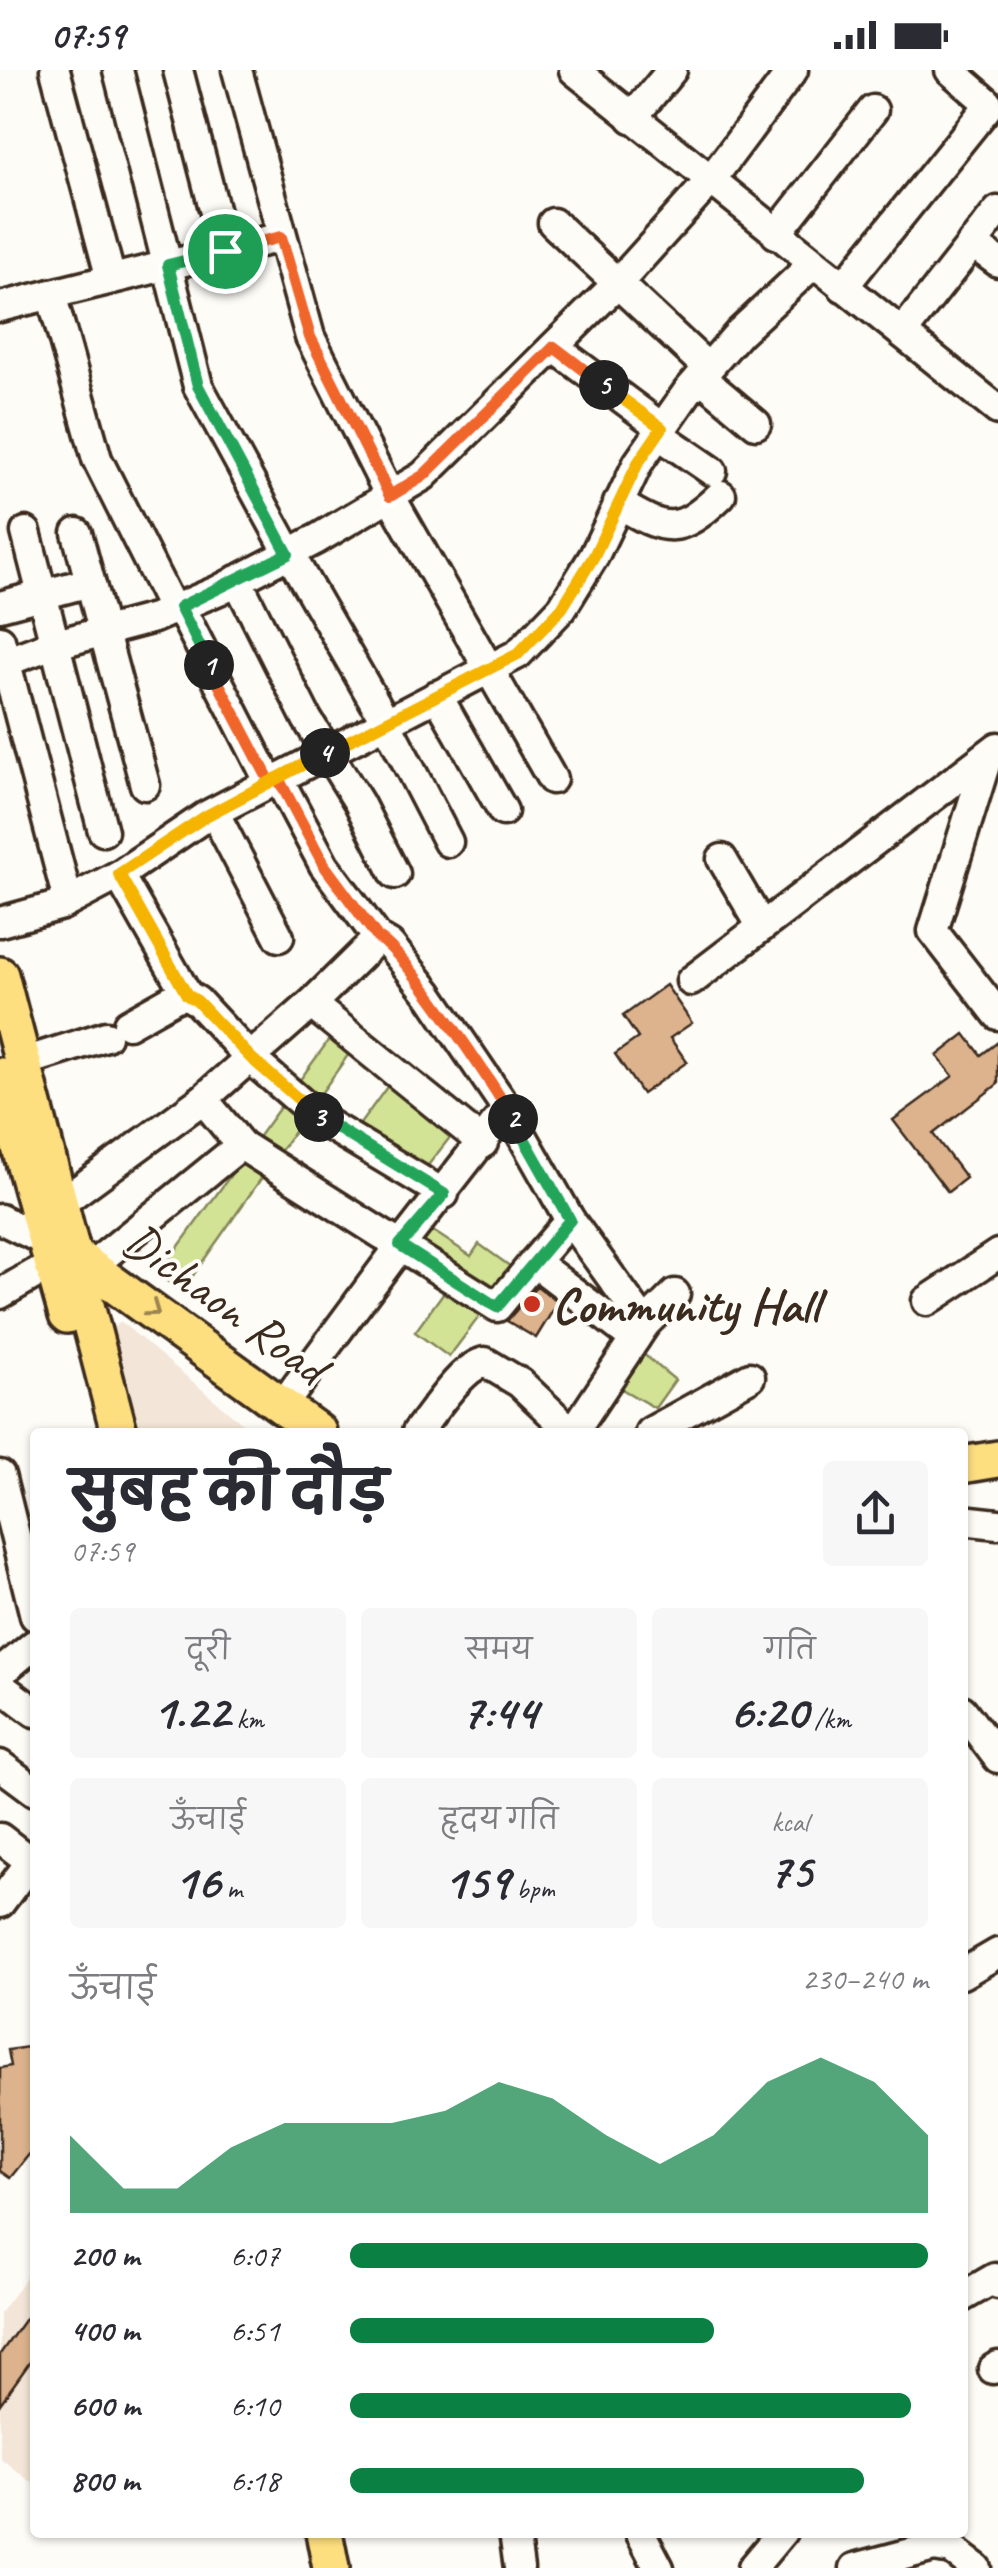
<!DOCTYPE html>
<html lang="hi">
<head>
<meta charset="utf-8">
<style>
	:root { --surface:#fff; --page:#f7f7f7; --text:#2b2b33; --muted:#7c7c81; --accent:#0b8043 }
	body { margin:0; font-family:Caveat,"Playpen Sans Deva",sans-serif; background:var(--page); color:var(--text); height:100vh; display:flex; flex-direction:column; font-size:38px; white-space:nowrap }
	* { box-sizing:border-box; margin:0 }
	p { font-size:32px; color:var(--muted) }
	.icon { flex:none; width:55px; height:55px; fill:none; stroke:currentColor; stroke-width:2; stroke-linecap:round; stroke-linejoin:round }
	.map { position:relative; flex:1; overflow:hidden }
	.sheet { position:absolute; left:30px; top:1358px; width:938px; height:1110px; display:flex; flex-direction:column; background:var(--surface); border-radius:10px; box-shadow:0 2px 8px #0004 }
	.sheet>* { flex:none }
	.pin { position:absolute; display:grid; place-items:center; width:85px; height:85px; color:#fff; margin:-42px; border:5px solid #fff; border-radius:50%; box-shadow:0 2px 10px #0007 }
	.km { position:absolute; width:50px; height:50px; margin:-25px; border-radius:50%; background:#222; color:#fff; font-size:28px; line-height:50px; text-align:center }
	.round { display:grid; place-items:center; flex:none; width:105px; height:105px; border-radius:10px; background:var(--page) }
	.head { display:flex; align-items:center; justify-content:space-between; height:170px; padding:0 40px }
	h1 { font-size:55px; font-weight:700; line-height:75px }
	.metrics { display:grid; grid-template-columns:repeat(3,1fr); gap:15px; height:170px; padding:10px 40px }
	.metrics div { display:grid; align-content:center; border-radius:10px; background:var(--page); text-align:center }
	.metrics b { font-size:50px; font-weight:700 }
	.metrics small { font-size:28px; font-weight:400 }
	.metrics p { font-size:28px }
	.chart { height:280px; padding:20px 40px }
	.chart p { display:flex; justify-content:space-between }
	.chart svg { width:100%; height:180px; margin-top:10px; fill:var(--accent); opacity:.7 }
	ul { padding:0 40px; list-style:none; font-size:32px }
	li { display:grid; grid-template-columns:160px 120px 1fr; align-items:center; height:75px }
	li i { height:25px; border-radius:12px; background:var(--accent) }
	.status { display:flex; justify-content:space-between; align-items:center; height:70px; padding:0 50px; background:var(--surface); direction:ltr }
	.status svg { height:28px; fill:currentColor }
	.map>svg:first-child { display:block }
	.built { fill:#f3e6d8 }
	.green { fill:#d2e396; stroke:#86865a; stroke-width:2.5 }
	.building { fill:#ddb38e; stroke:#3b2a1e; stroke-width:2.5 }
	.lines { fill:none; stroke-linecap:round; stroke-linejoin:round }
	.minor-casing { stroke:#3b2a1e; stroke-width:35 }
	.major-casing { stroke:#3b2a1e; stroke-width:42 }
	.minor { stroke:#fdfcf7; stroke-width:28 }
	.major { stroke:#fedf80; stroke-width:35 }
	.oneway { stroke:#9c844f }
	.split-1-casing { stroke:#fff; stroke-width:20 }
	.split-2-casing { stroke:#fff; stroke-width:20 }
	.split-3-casing { stroke:#fff; stroke-width:20 }
	.split-4-casing { stroke:#fff; stroke-width:20 }
	.split-5-casing { stroke:#fff; stroke-width:20 }
	.split-6-casing { stroke:#fff; stroke-width:20 }
	.split-1 { stroke:#22a559; stroke-width:12 }
	.split-2 { stroke:#f0652b; stroke-width:12 }
	.split-3 { stroke:#22a559; stroke-width:12 }
	.split-4 { stroke:#f5b400; stroke-width:12 }
	.split-5 { stroke:#f5b400; stroke-width:12 }
	.split-6 { stroke:#f0652b; stroke-width:12 }
	.poi-dot { fill:#c8321e; stroke:#fdfcf7; stroke-width:4 }
	.labels { text-anchor:middle; stroke-width:8; stroke-linejoin:round; paint-order:stroke }
	.street-label { font-size:50px; fill:#3b2a1e; stroke:#fdfcf7 }
	.poi-label { font-size:50px; font-weight:bold; fill:#3b2a1e; stroke:#fdfcf7; text-anchor:start }
</style>
</head>
<body>
<div class="status"><b>07:59</b><svg viewBox="0 0 49 12"><path d="M0 12V9h3v3zM5 12V6h3v6zM10 12V3h3v9zM15 12V0h3v12zM26 1h20v11H26zM47 4h2v5h-2z"/></svg></div>
<div class="map">
<svg width="998" height="2498" viewBox="0 0 998 2498">
	<rect width="100%" height="100%" fill="#fdfcf7"/>
	<filter id="ink" filterUnits="userSpaceOnUse"><feTurbulence type="fractalNoise" baseFrequency=".01" numOctaves="2"/><feDisplacementMap in="SourceGraphic" scale="20" xChannelSelector="R" yChannelSelector="G"/><feConvolveMatrix kernelMatrix="1 2 1 2 8 2 1 2 1" color-interpolation-filters="sRGB"/></filter>
	<g filter="url(#ink)">
		<g class="built">
			<polygon points="121,1252 253,1362 131,1362 108,1261"/>
			<polygon points="35,2195 35,2415 0,2388 0,2243"/>
		</g>
		<g class="green">
			<polygon points="334,963 353,978 182,1221 158,1205"/>
			<polygon points="392,1010 455,1061 418,1108 352,1065"/>
			<polygon points="421,1153 471,1186 479,1174 518,1202 496,1228 408,1173"/>
			<polygon points="449,1215 484,1240 449,1287 415,1262"/>
			<polygon points="636,1278 675,1310 655,1338 613,1314"/>
		</g>
		<g class="building">
			<polygon points="666,915 692,953 670,968 687,992 642,1024 615,984 638,968 623,946"/>
			<polygon points="965,964 981,985 998,972 998,1014 933,1064 966,1108 948,1122 893,1050 953,1006 937,986"/>
			<polygon points="537,1216 558,1232 536,1268 507,1251"/>
			<polygon points="35,1976 35,2077 10,2108 0,2101 0,1998 11,1996 8,1980"/>
			<polygon points="35,2235 35,2285 0,2334 0,2284"/>
		</g>
		<g class="lines">
			<g class="minor-casing">
				<g id="minor">
					<polyline points="55,0 111,209"/>
					<polyline points="118,0 198,316 289,483 386,652 448,772"/>
					<polyline points="178,0 225,181"/>
					<polyline points="237,0 310,267 390,426 552,709"/>
					<polyline points="574,0 998,340"/>
					<polyline points="632,48 672,0"/>
					<polyline points="553,153 708,298"/>
					<polyline points="776,164 873,40"/>
					<polyline points="972,173 998,192"/>
					<polyline points="843,217 986,39 987,32 950,0"/>
					<polyline points="51,224 97,389 173,540"/>
					<polyline points="0,237 281,167"/>
					<polyline points="902,263 998,141"/>
					<polyline points="554,277 662,358"/>
					<polyline points="700,307 756,354"/>
					<polyline points="658,364 712,401"/>
					<path d="M 618,433 C 666,462 678,466 721,425"/>
					<polyline points="26,462 103,761"/>
					<polyline points="77,463 145,715"/>
					<polyline points="237,510 307,649 359,733 395,804"/>
					<polyline points="0,536 90,512"/>
					<polyline points="180,537 270,713"/>
					<polyline points="0,570 68,831"/>
					<polyline points="0,594 45,577 154,548 219,520 317,469 423,406 617,214 710,111 793,0"/>
					<polyline points="437,625 503,741"/>
					<polyline points="988,685 933,861 998,945"/>
					<polyline points="278,708 324,795 378,868"/>
					<polyline points="214,742 279,867"/>
					<polyline points="722,789 762,857"/>
					<polyline points="119,805 187,925"/>
					<polyline points="0,852 62,835 119,805 206,746 518,584 562,538 594,486 638,393 688,321 739,263 814,193"/>
					<polyline points="691,911 998,677"/>
					<polyline points="311,934 483,1073"/>
					<polyline points="128,954 176,927 187,925 197,931 251,989 324,1052 444,1124"/>
					<polyline points="21,993 106,966"/>
					<polyline points="203,1029 241,1075 497,1237 534,1192"/>
					<polyline points="61,1133 203,1029 311,934 378,868 390,875 429,924 507,1039 570,1150 645,1254"/>
					<polyline points="0,1149 45,1171"/>
					<polyline points="570,1150 534,1192 635,1269"/>
					<polyline points="92,1196 241,1075"/>
					<polyline points="0,1224 52,1194"/>
					<polyline points="927,1231 998,1184"/>
					<polyline points="282,1336 401,1175 507,1039"/>
					<polyline points="574,1361 645,1254 675,1224"/>
					<path d="M 417,1362 C 433,1343 461,1297 485,1292 L 520,1313 L 564,1355"/>
					<polyline points="650,1362 750,1307"/>
					<polyline points="0,1405 35,1546"/>
					<polyline points="962,1450 998,1454"/>
					<polyline points="0,1603 35,1574"/>
					<polyline points="0,1616 35,1642"/>
					<polyline points="962,1640 998,1688"/>
					<polyline points="0,1695 35,1721"/>
					<polyline points="0,1768 31,1792"/>
					<polyline points="0,1833 35,1786"/>
					<polyline points="962,1904 998,1883"/>
					<polyline points="962,2227 995,2208 998,2214"/>
					<polyline points="993,2299 998,2296"/>
					<polyline points="514,2462 519,2498"/>
					<polyline points="640,2462 659,2498"/>
					<polyline points="752,2498 782,2462"/>
					<polyline points="855,2498 934,2477 952,2480 976,2498"/>
				</g>
			</g>
			<g class="major-casing">
				<g id="major">
					<polyline points="0,905 119,1362"/>
					<polyline points="0,1006 67,1245"/>
					<polyline points="68,1181 318,1362"/>
					<polyline points="962,1395 998,1389"/>
					<polyline points="324,2462 331,2498"/>
				</g>
			</g>
			<use href="#minor" class="minor"/>
			<use href="#major" class="major"/>
		</g>
		<defs><path id="oneway-chevron" d="M-2-3.5L2.5 0L-2 3.5" fill="none" stroke-width="1.6" stroke-linecap="round" stroke-linejoin="round" transform="scale(2.5)"/></defs>
		<use class="oneway" href="#oneway-chevron" transform="translate(153 1240) rotate(36)"/>
	</g>
	<g class="lines" filter="url(#ink)">
		<g class="split-1-casing">
			<polyline id="split-1" points="209,595 180,537 288,484 198,316 168,195 225,181"/>
		</g>
		<g class="split-2-casing">
			<path id="split-2" d="M 209,595 L 270,712 L 278,708 L 324,795 L 378,868 C 404,879 495,1018 513,1049"/>
		</g>
		<g class="split-3-casing">
			<polyline id="split-3" points="319,1047 444,1124 400,1175 497,1237 570,1150 513,1049"/>
		</g>
		<g class="split-4-casing">
			<polyline id="split-4" points="319,1047 251,988 197,931 187,925 119,804 206,746 325,683"/>
		</g>
		<g class="split-5-casing">
			<polyline id="split-5" points="325,683 518,584 562,538 594,486 638,393 662,358 604,315"/>
		</g>
		<g class="split-6-casing">
			<polyline id="split-6" points="225,181 281,167 310,267 390,426 423,406 554,277 604,315"/>
		</g>
		<use href="#split-1" class="split-1"/>
		<use href="#split-2" class="split-2"/>
		<use href="#split-3" class="split-3"/>
		<use href="#split-4" class="split-4"/>
		<use href="#split-5" class="split-5"/>
		<use href="#split-6" class="split-6"/>
	</g>
	<circle class="poi-dot" cx="532" cy="1234" r="10"/>
	<g class="labels">
		<g class="street-label">
			<text transform="translate(226 1232) rotate(36)" y="18">Dichaon Road</text>
		</g>
		<g class="poi-label">
			<text x="552" y="1252">Community Hall</text>
		</g>
	</g>
</svg>
<div class="pin" style="left:225px;top:181px;background:#1e9e55"><svg class="icon" aria-label="arrive" viewBox="0 0 24 24"><path d="M6 21V4h12l-3 4 3 4H6"/></svg></div>
<b class="km" style="left:209px;top:595px">1</b>
<b class="km" style="left:513px;top:1049px">2</b>
<b class="km" style="left:319px;top:1047px">3</b>
<b class="km" style="left:325px;top:683px">4</b>
<b class="km" style="left:604px;top:315px">5</b>
<section class="sheet">
<div class="head"><div><h1>सुबह की दौड़</h1><p>07:59</p></div><a class="round"><svg class="icon" aria-label="share" viewBox="0 0 24 24"><path d="M12 15V3M7 8l5-5 5 5M5 13v7h14v-7"/></svg></a></div>
<div class="metrics">
<div><p>दूरी</p><b>1.22<small> km</small></b></div>
<div><p>समय</p><b>7:44</b></div>
<div><p>गति</p><b>6:20<small> /km</small></b></div>
</div>
<div class="metrics">
<div><p>ऊँचाई</p><b>16<small> m</small></b></div>
<div><p>हृदय गति</p><b>159<small> bpm</small></b></div>
<div><p>kcal</p><b>75</b></div>
</div>
<div class="chart"><p><span>ऊँचाई</span>230–240 m</p>
<svg viewBox="0 0 160 44" preserveAspectRatio="none"><path d="M0 44V25L10 38L20 38L30 28L40 22L50 22L60 22L70 19L80 12L90 16L100 25L110 32L120 25L130 12L140 6L150 12L160 25V44z"/></svg>
</div>
<ul>
<li><b>200 m</b>6:07<i style="width:100%"></i></li>
<li><b>400 m</b>6:51<i style="width:63%"></i></li>
<li><b>600 m</b>6:10<i style="width:97%"></i></li>
<li><b>800 m</b>6:18<i style="width:89%"></i></li>
</ul>
</section>
</div>
</body>
</html>
